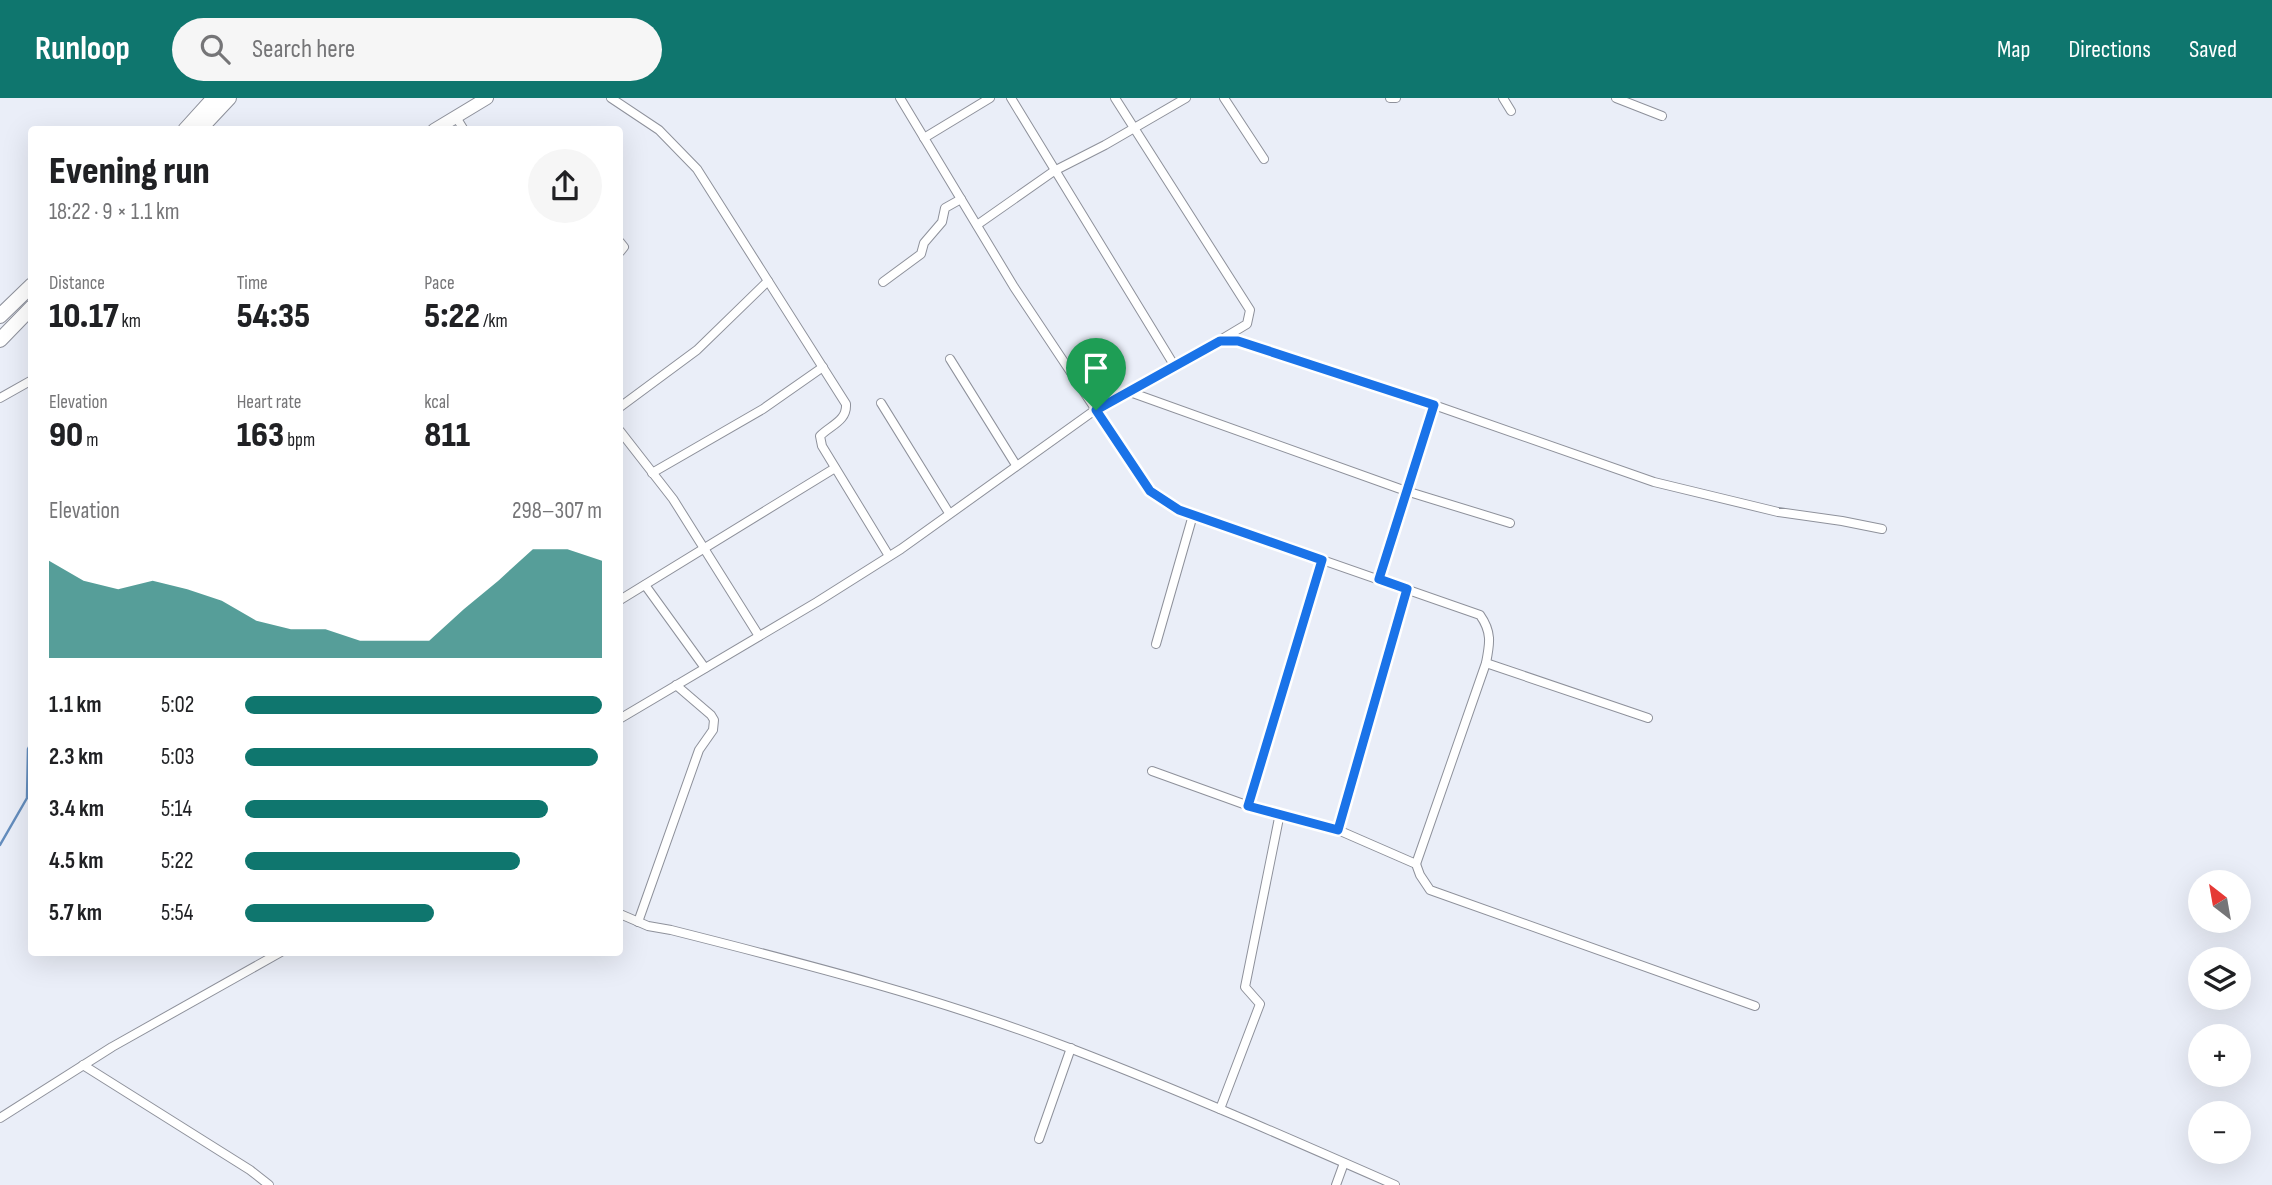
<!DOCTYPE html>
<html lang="en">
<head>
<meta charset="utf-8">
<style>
	:root { --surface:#fff; --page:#f6f6f6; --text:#202124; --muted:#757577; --accent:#0f766e }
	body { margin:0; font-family:"Sofia Sans Condensed",sans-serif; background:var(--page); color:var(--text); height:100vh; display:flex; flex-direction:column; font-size:26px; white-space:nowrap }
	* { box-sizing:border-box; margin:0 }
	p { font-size:23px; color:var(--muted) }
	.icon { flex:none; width:38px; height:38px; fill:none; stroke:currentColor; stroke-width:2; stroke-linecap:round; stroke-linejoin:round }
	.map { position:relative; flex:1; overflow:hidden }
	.side { position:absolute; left:28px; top:28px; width:595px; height:830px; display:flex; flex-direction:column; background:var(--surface); border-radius:7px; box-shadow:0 7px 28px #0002 }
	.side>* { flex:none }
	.needle { width:46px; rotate:329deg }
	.tools { position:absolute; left:2188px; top:772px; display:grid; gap:14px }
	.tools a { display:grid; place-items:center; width:63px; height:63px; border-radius:50%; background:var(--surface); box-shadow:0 7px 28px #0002; font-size:35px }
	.pin { position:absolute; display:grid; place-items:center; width:60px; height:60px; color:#fff; margin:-72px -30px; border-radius:50% 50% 50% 0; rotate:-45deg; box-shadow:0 0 7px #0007 }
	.pin .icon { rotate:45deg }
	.round { display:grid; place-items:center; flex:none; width:74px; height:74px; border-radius:37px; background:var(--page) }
	.headline { display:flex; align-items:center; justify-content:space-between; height:119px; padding:0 21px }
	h1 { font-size:38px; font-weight:800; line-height:52px }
	.metrics { display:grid; grid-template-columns:repeat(3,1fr); gap:10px; height:119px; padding:7px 21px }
	.metrics div { display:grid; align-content:center }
	.metrics b { font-size:35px; font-weight:800 }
	.metrics small { font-size:19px; font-weight:400 }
	.metrics p { font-size:19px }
	.chart { height:196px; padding:14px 21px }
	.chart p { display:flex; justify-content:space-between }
	.chart svg { width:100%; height:126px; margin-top:7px; fill:var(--accent); opacity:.7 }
	ul { padding:0 21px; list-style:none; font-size:23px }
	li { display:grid; grid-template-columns:112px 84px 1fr; align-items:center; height:52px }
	li i { height:18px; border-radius:9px; background:var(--accent) }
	header { display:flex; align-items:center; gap:42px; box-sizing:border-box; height:98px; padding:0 35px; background:var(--accent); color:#fff }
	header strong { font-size:33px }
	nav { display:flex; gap:38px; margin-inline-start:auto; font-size:24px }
	.search { width:490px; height:63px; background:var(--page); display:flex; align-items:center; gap:18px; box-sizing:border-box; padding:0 24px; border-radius:38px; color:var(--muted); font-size:26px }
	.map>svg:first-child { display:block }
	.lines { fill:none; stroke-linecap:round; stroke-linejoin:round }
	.stream { stroke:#648dbd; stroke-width:2.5 }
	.street-casing { stroke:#8e919b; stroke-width:10 }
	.primary-casing { stroke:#8e919b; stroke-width:14 }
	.highway-casing { stroke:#8e919b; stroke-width:16 }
	.street { stroke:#fff; stroke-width:8 }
	.primary { stroke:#fff; stroke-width:12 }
	.highway { stroke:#fff; stroke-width:14 }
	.route-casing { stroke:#fff; stroke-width:14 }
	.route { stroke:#1a73e8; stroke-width:9 }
</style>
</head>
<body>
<header>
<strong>Runloop</strong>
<div class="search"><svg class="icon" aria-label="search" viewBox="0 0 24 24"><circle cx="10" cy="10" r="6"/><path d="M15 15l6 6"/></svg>Search here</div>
<nav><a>Map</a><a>Directions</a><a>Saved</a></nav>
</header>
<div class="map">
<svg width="2272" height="1087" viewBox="0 0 2272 1087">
	<rect width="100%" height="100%" fill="#eaeef8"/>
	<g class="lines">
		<polyline class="stream" points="0,747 27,700 28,651 32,643"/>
		<g class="street-casing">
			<g id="street">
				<path d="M 611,0 L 659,32 L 697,71 L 846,306 C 847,323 831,327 820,338 L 822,348 L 889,458"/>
				<path d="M 900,0 L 1014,189 L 1150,393 L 1179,412 L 1480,517 C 1492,534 1490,545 1486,565 L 1416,766"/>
				<polyline points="1011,0 1174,267"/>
				<polyline points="1115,0 1250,212 1247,226 1222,241"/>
				<polyline points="1224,0 1264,61"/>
				<polyline points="1390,0 1396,0"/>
				<polyline points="1503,0 1511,13"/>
				<polyline points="1616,0 1662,18"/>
				<polyline points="456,19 464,32"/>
				<polyline points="924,40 990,0"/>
				<polyline points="977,127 1054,73 1105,47 1186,0"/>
				<polyline points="620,144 624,149 620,154"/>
				<polyline points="883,184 921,156 924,145 942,124 945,110 961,101"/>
				<polyline points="950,261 1016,367"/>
				<polyline points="1127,293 1406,393 1510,425"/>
				<polyline points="0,300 32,282"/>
				<polyline points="881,305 949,415"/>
				<polyline points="620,309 697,252 768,183"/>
				<polyline points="620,333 673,401 759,538"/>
				<polyline points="652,375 763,311 823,269"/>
				<polyline points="1379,481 1434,307"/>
				<polyline points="645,487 705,570"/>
				<polyline points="620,502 835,370"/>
				<polyline points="1156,546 1193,417"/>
				<polyline points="1486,565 1648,620"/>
				<polyline points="621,620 817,504 901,451 1095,312 1220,243 1238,243 1434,307 1654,384 1778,414 1842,423 1882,431"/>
				<polyline points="1152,673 1249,708 1338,732 1416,766 1420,777 1430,792 1755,908"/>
				<polyline points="1249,708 1322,462"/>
				<polyline points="1338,732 1407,491"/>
				<path d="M 620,816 L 648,828 L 671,832 C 806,866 942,901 1072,951 C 1181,993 1288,1040 1395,1087"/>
				<polyline points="638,824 699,652 713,632 714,622 711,617 676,587"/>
				<polyline points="83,967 250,1072 269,1087"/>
				<polyline points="1220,1011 1260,906 1245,889 1280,715"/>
				<polyline points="0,1020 112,949 281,854"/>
				<polyline points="1039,1041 1071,950"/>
				<polyline points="1336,1087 1344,1065"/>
			</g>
		</g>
		<g class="primary-casing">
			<polyline id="primary" points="434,32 487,0"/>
		</g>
		<g class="highway-casing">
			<g id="highway">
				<polyline points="185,32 214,0"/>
				<polyline points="199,32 229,0"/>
				<polyline points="0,218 32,187"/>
				<polyline points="0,242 32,209"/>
			</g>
		</g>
		<use href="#street" class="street"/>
		<use href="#primary" class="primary"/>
		<use href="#highway" class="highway"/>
	</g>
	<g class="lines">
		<g class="route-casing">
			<polygon id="route" points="1220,243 1238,243 1434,307 1379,481 1407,491 1338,732 1248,708 1322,462 1179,412 1150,393 1096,312"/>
		</g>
		<use href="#route" class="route"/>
	</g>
</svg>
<div class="tools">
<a><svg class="needle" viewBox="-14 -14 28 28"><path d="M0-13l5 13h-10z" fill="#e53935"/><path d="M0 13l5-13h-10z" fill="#757577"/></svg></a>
<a><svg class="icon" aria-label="layers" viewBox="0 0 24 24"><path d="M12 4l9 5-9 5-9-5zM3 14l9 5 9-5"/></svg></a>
<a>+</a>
<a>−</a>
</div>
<div class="pin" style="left:1096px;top:312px;background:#1e9e55"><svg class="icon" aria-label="arrive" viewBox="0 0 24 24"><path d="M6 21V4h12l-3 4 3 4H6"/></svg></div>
<section class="side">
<div class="headline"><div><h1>Evening run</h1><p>18:22 · 9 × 1.1 km</p></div><a class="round"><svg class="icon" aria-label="share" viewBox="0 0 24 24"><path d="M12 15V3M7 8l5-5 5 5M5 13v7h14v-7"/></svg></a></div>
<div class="metrics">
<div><p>Distance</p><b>10.17<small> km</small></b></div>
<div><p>Time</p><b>54:35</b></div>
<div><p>Pace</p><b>5:22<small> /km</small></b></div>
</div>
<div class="metrics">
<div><p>Elevation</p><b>90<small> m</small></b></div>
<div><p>Heart rate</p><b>163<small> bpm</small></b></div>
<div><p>kcal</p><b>811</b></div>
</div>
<div class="chart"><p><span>Elevation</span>298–307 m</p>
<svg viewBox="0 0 160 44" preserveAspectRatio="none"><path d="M0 44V10L10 17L20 20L30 17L40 20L50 24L60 31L70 34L80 34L90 38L100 38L110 38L120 27L130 17L140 6L150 6L160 10V44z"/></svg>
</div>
<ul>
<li><b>1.1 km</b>5:02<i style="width:100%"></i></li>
<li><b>2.3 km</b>5:03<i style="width:99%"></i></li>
<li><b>3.4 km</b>5:14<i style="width:85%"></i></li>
<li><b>4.5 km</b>5:22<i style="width:77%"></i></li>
<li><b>5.7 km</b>5:54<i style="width:53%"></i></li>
</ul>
</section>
</div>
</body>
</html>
